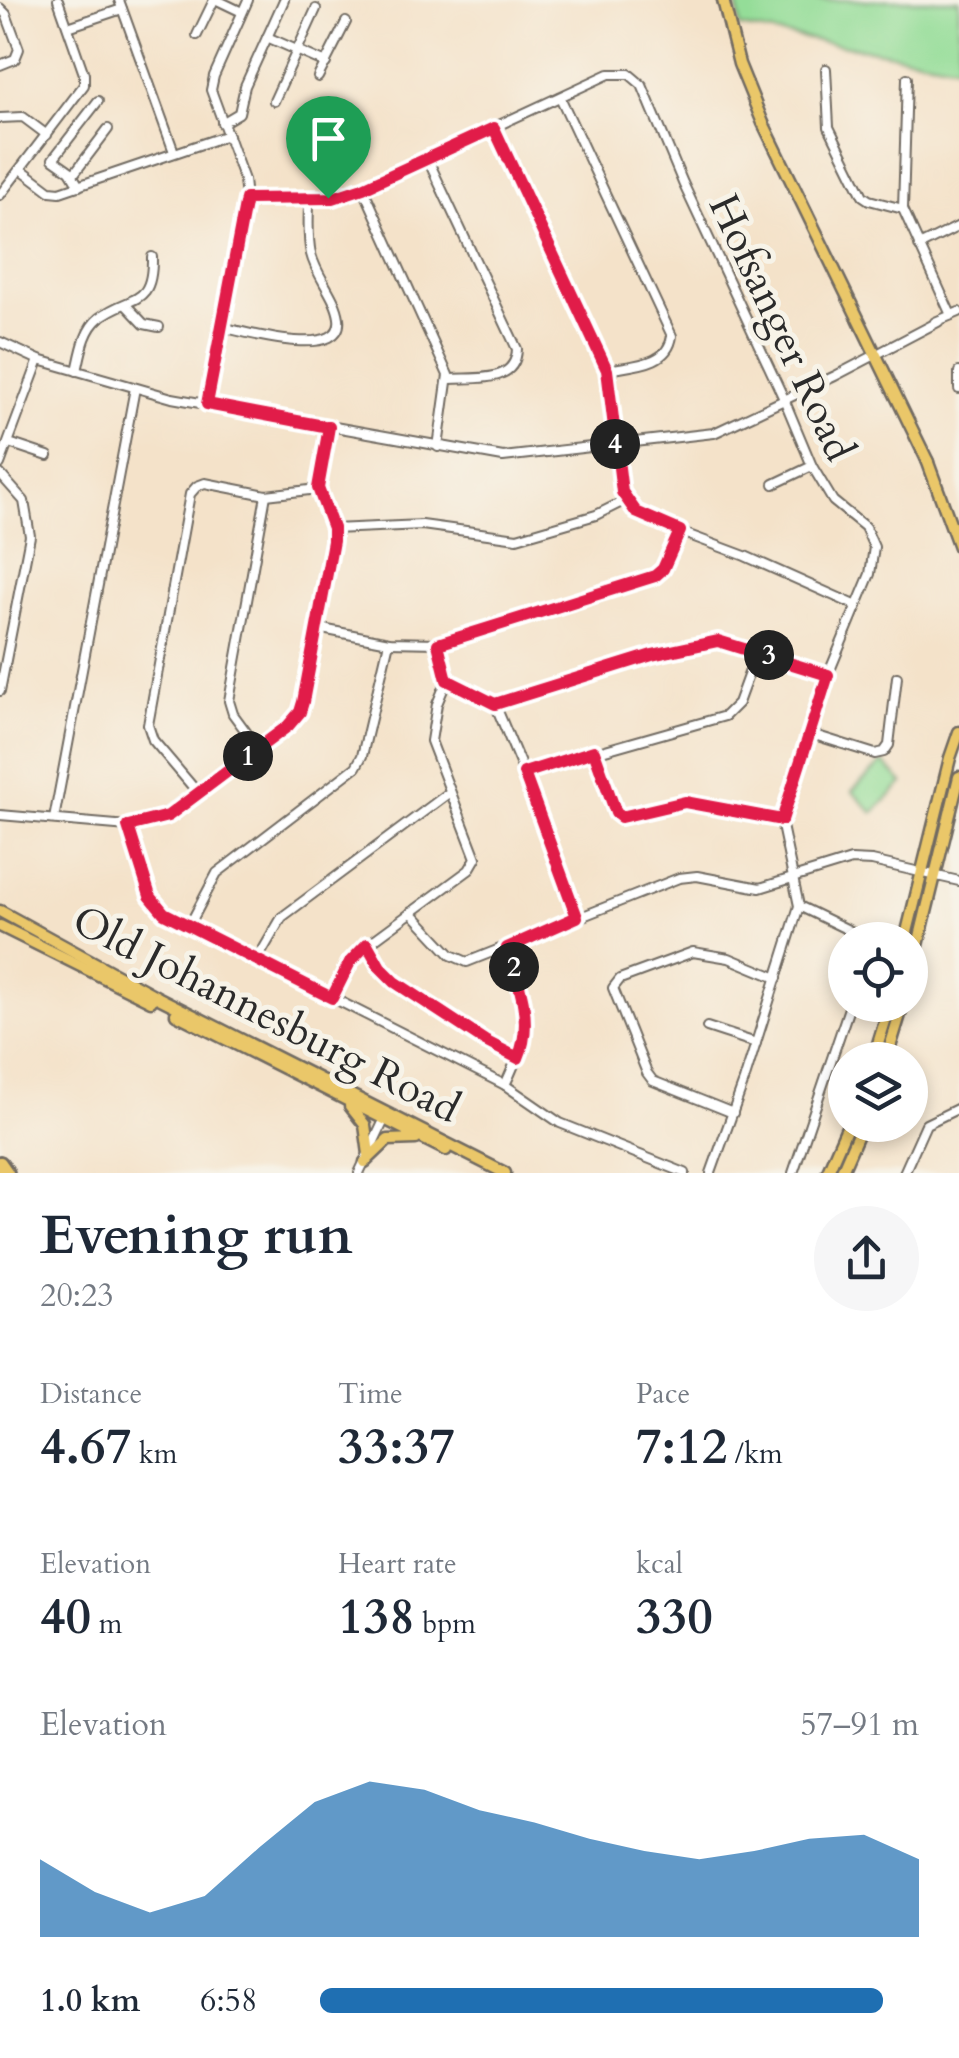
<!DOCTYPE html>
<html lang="en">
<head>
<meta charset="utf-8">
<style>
	:root { --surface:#fff; --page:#f6f6f7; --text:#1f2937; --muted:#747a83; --accent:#1f6fb2 }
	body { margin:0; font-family:Cardo,serif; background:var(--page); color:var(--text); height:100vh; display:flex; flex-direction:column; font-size:38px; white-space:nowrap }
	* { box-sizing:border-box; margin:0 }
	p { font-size:32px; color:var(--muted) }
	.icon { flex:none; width:55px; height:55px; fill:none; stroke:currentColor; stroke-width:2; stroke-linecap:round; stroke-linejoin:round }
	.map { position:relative; height:1173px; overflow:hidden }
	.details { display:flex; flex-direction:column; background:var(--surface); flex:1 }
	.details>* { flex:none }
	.controls { position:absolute; left:828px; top:922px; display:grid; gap:20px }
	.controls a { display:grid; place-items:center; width:100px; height:100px; border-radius:50%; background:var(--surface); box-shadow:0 5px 15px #0003; font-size:50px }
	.pin { position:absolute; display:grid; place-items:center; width:85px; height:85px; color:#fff; margin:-102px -42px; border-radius:50% 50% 50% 0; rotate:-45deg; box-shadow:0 0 10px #0007 }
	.pin .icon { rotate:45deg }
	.km { position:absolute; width:50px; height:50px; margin:-25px; border-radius:50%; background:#222; color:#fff; font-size:28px; line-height:50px; text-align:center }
	.round { display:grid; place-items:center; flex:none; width:105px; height:105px; border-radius:52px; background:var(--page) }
	.headline { display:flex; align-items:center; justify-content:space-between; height:170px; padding:0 40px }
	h1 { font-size:55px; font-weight:800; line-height:75px }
	.stats { display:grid; grid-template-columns:repeat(3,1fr); gap:15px; height:170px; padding:10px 40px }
	.stats div { display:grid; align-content:center }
	.stats b { font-size:50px; font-weight:800 }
	.stats small { font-size:28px; font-weight:400 }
	.stats p { font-size:28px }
	.chart { height:280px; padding:20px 40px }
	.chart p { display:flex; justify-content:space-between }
	.chart svg { width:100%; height:180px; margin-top:10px; fill:var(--accent); opacity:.7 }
	ul { padding:0 40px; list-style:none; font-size:32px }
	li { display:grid; grid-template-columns:160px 120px 1fr; align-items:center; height:75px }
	li i { height:25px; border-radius:12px; background:var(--accent) }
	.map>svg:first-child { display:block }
	.green { fill:#94dd98; stroke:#608462; stroke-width:2.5 }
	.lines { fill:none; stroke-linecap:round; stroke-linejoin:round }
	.minor-casing { stroke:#716b62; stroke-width:12 }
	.major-casing { stroke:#716b62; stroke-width:15 }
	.highway-casing { stroke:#716b62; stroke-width:18 }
	.minor { stroke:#fff; stroke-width:8 }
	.major { stroke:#eac769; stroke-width:10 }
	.highway { stroke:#eac769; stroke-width:12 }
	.route-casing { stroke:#fff; stroke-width:20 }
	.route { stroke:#e11d48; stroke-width:12 }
	.labels { text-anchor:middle; stroke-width:10; stroke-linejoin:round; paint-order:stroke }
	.street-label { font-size:42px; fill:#2b2b2b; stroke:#f7f3e8 }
</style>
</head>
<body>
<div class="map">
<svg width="959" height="1173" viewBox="0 0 959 1173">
	<rect width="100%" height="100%" fill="#f7f3e8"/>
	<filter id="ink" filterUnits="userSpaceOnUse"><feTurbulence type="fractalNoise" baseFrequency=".01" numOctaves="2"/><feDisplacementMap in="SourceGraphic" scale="20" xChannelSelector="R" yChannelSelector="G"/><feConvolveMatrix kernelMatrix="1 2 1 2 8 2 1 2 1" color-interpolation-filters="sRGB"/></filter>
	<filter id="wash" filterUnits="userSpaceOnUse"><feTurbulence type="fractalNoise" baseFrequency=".0048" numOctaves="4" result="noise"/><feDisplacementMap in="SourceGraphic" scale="40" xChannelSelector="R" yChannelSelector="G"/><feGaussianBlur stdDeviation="2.25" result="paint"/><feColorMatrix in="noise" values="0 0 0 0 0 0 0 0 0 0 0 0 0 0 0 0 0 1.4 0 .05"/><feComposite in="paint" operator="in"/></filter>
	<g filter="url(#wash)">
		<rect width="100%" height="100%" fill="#f4e2c9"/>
		<g class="green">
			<polygon points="737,0 959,0 959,66 740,27"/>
			<polygon points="883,762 903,783 873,813 852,791"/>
		</g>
	</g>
	<g filter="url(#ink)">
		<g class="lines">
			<g class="minor-casing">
				<g id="minor">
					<polyline points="119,0 174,152"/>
					<polyline points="217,0 242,12"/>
					<polyline points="0,8 6,14 19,49 15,59 0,65"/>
					<polyline points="68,27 122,9"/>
					<polyline points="197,35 214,0"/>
					<polyline points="267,37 326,63"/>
					<polyline points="826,69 829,127 863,196 869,200 903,209"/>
					<polyline points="318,77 346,22"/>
					<polyline points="907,78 903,209 951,315"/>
					<path d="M 560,97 L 672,336 C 668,366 632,365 607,370"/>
					<polyline points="274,101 316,9"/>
					<polyline points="0,118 23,117 47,135"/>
					<polyline points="222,123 239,113 245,86 284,0"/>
					<path d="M 494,128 L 602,357 L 607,370 C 610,401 612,466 622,491 C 627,505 638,513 649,520 L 745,556 L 857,606"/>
					<path d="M 428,160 L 517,349 C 516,384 476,377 450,379"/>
					<polyline points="21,169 50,191 60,192 228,135"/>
					<polyline points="73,175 108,129"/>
					<polyline points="79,186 70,171 53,159 98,101"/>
					<polyline points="363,188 448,375 438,447"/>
					<polyline points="0,195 84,85 84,74 58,0"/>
					<polyline points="246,199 333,198 363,188 609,74 629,74 642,85 683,183 784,399 812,466 833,501 865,527 874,547 870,574 828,675 781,821 799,906 869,940"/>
					<polyline points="919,246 959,226"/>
					<polyline points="126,305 144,324 159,327"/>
					<polyline points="935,322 959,312"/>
					<path d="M 221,327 C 242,331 345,362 339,318 C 336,296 316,276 311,254 C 307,236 309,217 309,199"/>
					<polyline points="0,342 39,360 172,398 503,457 714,433 835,376 938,322"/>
					<path d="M 77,371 C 81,354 84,330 99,318 C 129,294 153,309 152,257"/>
					<polyline points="959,372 959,389"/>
					<polyline points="207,404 246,199 244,180 211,90 214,76 248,0"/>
					<polyline points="9,443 48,456"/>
					<polyline points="0,464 39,360"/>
					<polyline points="0,474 24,501 30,536 0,691"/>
					<polyline points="774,484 812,466"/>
					<polyline points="333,529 422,525 517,538 596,515 626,500"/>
					<polyline points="317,628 389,642 438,643 655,576 663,569 680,531"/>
					<polyline points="438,643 447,680 495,704 524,773 577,917"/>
					<polyline points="495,704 652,655 718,641 828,675"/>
					<polyline points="808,733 875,754 884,752 889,745 897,677"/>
					<polyline points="258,748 233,714 229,701 266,495"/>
					<polyline points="594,751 616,813 621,817 685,802 781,821"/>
					<polyline points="524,773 725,716 738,703 757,651"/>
					<polyline points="198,793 153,740 148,725 190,494 197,486 205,483 266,495 318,489"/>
					<polyline points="0,815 128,826 159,819 294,720 303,702 333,541 331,520 318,489 329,427"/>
					<polyline points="54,819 135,388"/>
					<polyline points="128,826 151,900 165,913 505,1085 560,1123 685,1173"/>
					<polyline points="411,912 451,955 467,962 679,878 697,876 760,888 851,860 872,861 959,881"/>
					<polyline points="189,926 217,873 356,767 362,756 389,642"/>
					<polyline points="367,945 380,967 395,982 485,1041 518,1058"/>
					<polyline points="257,960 282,917 450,792"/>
					<polyline points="332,998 350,961 363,948 469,870 476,858 431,741 437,704 447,680"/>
					<polyline points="707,1027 756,1043"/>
					<path d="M 505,1085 C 534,1025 527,1009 507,948"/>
					<polyline points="733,1113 653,1081 647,1073 613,988 620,979 693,952 729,958 777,978"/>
					<polyline points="359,1173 386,1116"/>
					<polyline points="711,1173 744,1081 799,906"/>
					<polyline points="793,1173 850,1005"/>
					<polyline points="904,1173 926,1124 959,1108"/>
				</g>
			</g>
			<g class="major-casing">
				<g id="major">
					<polyline points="723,0 739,64 763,123 928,462"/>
					<polyline points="927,460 959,547"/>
					<polyline points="0,911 159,998 505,1173"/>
					<polyline points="0,926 151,1001"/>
					<polyline points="905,940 950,758 959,732"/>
					<polyline points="910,978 959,777"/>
					<polyline points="176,1014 446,1150"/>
					<polyline points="873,1060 890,1005"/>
					<polyline points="886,1060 903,1005"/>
					<polyline points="350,1106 365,1125 369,1154"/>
					<polyline points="365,1162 388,1140 416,1139"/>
					<polyline points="827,1173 848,1125"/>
					<polyline points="841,1173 862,1125"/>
				</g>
			</g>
			<g class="highway-casing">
				<polyline id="highway" points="0,1163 7,1173"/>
			</g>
			<use href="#minor" class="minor"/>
			<use href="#major" class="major"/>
			<use href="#highway" class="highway"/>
		</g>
	</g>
	<g class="lines" filter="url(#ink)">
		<g class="route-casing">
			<path id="route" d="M 494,128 L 607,370 L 622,492 L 636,512 L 680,531 L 663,569 L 655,576 L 438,644 L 447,680 L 495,704 L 652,655 L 718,641 L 828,675 L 782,820 L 685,802 L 621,817 L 616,813 L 594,751 L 524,773 L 577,917 L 507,948 C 519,983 534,1022 518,1058 L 485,1041 L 395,982 L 380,967 L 367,944 L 350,962 L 332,998 L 164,913 L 150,896 L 128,826 L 168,816 L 288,726 L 300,712 L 303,702 L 333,541 L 333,528 L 318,488 L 329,427 L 207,404 L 246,199 L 333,198 L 363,188 Z"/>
		</g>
		<use href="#route" class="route"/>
	</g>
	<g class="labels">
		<g class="street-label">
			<text transform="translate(783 327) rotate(65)" y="15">Hofsanger Road</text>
			<text transform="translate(267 1013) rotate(27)" y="15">Old Johannesburg Road</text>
		</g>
	</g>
</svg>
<div class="controls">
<a><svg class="icon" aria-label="locate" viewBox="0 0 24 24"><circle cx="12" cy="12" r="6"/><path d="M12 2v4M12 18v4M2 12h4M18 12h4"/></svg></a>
<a><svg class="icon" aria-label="layers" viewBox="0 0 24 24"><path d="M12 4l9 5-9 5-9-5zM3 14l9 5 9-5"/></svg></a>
</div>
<div class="pin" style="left:328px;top:198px;background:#1e9e55"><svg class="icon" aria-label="arrive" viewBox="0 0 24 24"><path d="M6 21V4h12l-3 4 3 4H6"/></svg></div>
<b class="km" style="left:248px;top:756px">1</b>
<b class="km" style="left:514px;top:967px">2</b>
<b class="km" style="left:769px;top:655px">3</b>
<b class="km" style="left:615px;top:444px">4</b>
</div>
<section class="details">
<div class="headline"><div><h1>Evening run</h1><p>20:23</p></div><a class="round"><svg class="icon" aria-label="share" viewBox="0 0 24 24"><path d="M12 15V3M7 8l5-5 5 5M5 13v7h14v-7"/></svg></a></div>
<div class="stats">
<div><p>Distance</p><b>4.67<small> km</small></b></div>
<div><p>Time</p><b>33:37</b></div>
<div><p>Pace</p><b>7:12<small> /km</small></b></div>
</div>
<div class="stats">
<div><p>Elevation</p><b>40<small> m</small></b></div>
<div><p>Heart rate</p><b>138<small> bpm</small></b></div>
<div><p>kcal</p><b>330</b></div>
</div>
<div class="chart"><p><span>Elevation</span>57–91 m</p>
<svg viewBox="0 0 160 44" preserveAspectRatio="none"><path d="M0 44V25L10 33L20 38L30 34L40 22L50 11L60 6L70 8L80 13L90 16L100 20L110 23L120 25L130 23L140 20L150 19L160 25V44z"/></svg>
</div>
<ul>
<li><b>1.0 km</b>6:58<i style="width:94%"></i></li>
</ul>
</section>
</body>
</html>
